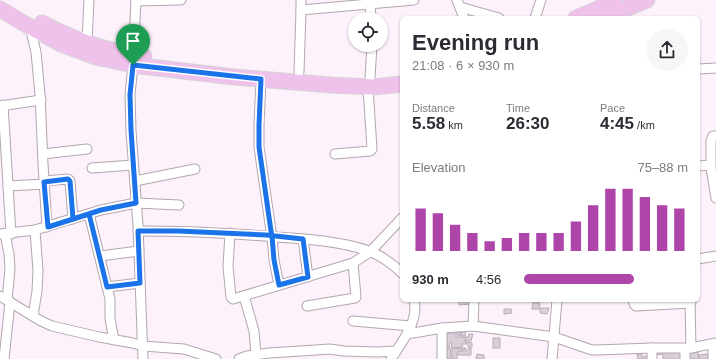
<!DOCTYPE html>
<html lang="en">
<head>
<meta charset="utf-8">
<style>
	:root { --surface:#fff; --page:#f7f7f7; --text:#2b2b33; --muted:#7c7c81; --accent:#ae46aa }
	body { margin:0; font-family:Helvetica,sans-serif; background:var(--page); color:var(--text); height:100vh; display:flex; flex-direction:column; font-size:15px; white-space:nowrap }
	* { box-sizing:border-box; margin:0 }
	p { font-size:13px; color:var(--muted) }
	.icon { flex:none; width:22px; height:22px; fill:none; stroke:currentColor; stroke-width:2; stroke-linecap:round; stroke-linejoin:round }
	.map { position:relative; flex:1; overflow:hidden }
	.panel { position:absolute; left:400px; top:16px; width:300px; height:286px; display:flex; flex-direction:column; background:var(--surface); border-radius:6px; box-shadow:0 1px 3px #0004 }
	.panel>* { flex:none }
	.controls { position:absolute; left:348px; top:12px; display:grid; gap:8px }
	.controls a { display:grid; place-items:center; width:40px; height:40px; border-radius:50%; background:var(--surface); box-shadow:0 1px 3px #0004; font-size:20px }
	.pin { position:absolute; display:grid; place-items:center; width:34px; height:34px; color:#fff; margin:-41px -17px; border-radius:50% 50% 50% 0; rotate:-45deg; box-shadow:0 0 4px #0007 }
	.pin .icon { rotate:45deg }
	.round { display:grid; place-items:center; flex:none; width:42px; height:42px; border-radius:21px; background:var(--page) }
	.headline { display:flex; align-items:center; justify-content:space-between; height:68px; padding:0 12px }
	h1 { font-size:22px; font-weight:700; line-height:30px }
	.metrics { display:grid; grid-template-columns:repeat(3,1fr); gap:6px; height:68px; padding:4px 12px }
	.metrics div { display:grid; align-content:center }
	.metrics b { font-size:17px; font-weight:700 }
	.metrics small { font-size:11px; font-weight:400 }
	.metrics p { font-size:11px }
	.chart { height:112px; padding:8px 12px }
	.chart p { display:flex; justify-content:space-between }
	.chart svg { width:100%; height:72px; margin-top:4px; stroke:var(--accent); stroke-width:6 }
	ul { padding:0 12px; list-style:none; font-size:13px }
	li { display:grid; grid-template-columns:64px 48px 1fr; align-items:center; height:30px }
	li i { height:10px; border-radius:5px; background:var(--accent) }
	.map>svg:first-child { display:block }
	.building { fill:#daced9; stroke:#b8adb7 }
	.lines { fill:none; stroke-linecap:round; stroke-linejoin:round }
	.street-casing { stroke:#b2a6b0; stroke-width:11 }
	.primary-casing { stroke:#d7d6d7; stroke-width:17 }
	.street { stroke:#fff; stroke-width:9 }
	.primary { stroke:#eec2eb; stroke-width:15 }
	.route-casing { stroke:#fff; stroke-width:8 }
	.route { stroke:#1a73e8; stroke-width:5 }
</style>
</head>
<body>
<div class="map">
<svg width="716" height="359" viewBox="0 0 716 359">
	<rect width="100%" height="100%" fill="#fdf1fb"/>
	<g class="building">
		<polygon points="459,300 473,300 472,304 459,305"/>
		<polygon points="533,302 540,303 539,309 532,309"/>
		<polygon points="540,308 549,308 547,314 540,313"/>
		<polygon points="504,309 511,309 512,313 504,314"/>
		<polygon points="456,330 461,330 460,336 458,336"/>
		<polygon points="461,330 466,330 465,336 461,336"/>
		<polygon points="446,333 456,333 456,337 466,337 465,342 467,342 467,344 462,344 463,347 451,348 452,342 450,342 449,347 446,347"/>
		<polygon points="469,334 473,334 471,341 465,341 466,337 468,337"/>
		<rect x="493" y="338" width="7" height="10"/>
		<polygon points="468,342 472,343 472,347 468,347"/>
		<polygon points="446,348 450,348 450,350 451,350 451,358 446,359"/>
		<polygon points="466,348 466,349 457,352 457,359 452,359 452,349"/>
		<polygon points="469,348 471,348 471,355 458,355 458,351 467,351"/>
		<polygon points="655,349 682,351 682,359 663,359 663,354 655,355"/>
		<polygon points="688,351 698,351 699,359 688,359"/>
		<polygon points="477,354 484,355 484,359 476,359"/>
		<polygon points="637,354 642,354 642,357 648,356 648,359 638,359"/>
		<polygon points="708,354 708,359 699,359 699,355"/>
	</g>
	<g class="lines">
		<g class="street-casing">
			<g id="street">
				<polyline points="136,0 133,65 130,95 131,131 138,225 143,359"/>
				<polyline points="370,0 371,19"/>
				<polyline points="457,0 464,18"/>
				<polyline points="136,1 181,0"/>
				<polyline points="460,7 499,18"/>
				<polyline points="301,10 414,0"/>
				<polyline points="535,18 541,0"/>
				<polyline points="30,27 36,52 40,94 43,164 47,227"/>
				<polyline points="87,42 89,0"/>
				<polyline points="698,69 716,68"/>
				<polyline points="299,72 301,10 301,0"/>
				<polyline points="370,78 372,45"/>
				<polyline points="261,79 259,125 259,147 271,231 272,237 274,260 279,285"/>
				<polyline points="3,105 11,234"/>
				<polyline points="0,106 41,100"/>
				<polyline points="716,136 713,136 712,138 711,141 711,168 716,198"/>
				<polyline points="43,154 87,149"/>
				<polyline points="335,154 370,151 372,149 368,87"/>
				<polyline points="698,166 711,165"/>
				<polyline points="92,168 133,165"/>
				<polyline points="44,181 68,179 70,181 73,219"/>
				<polyline points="135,181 195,169"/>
				<polyline points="8,186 45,184"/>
				<polyline points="89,214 110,299 110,319 114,340"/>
				<path d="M 138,231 C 184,231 230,233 276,237 C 307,239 339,241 369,251 C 380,255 394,265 402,273"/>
				<polyline points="230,233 228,267 231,297 233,299 353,263 370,252 402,218"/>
				<polyline points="0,234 35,230 101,210 136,203 179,205"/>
				<polyline points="5,234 9,254 10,269 7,300"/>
				<polyline points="303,239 308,277"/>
				<polyline points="100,256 139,251"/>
				<polyline points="698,259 716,256"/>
				<polyline points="107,287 140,283"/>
				<polyline points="0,296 41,321 52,326 99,337 133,343 143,346 184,349 216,359"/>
				<polyline points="244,296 254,331 256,355"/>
				<polyline points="633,300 634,304 636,306 691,303"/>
				<polyline points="690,300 691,348"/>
				<polyline points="307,306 355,298 356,297 353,263"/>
				<polyline points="33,316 37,291 38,271 35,230"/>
				<polyline points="353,321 411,326"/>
				<polyline points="473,326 474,300"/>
				<polyline points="407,334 442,328 473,326 554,337 592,350 596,350 652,348 691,348 716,343"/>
				<polyline points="4,359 10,302"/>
				<polyline points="239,359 247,356 269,353 316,350 329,349 344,351 377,352 396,351"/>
				<path d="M 391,359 C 402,342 419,321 414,300"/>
				<polyline points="442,359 442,328"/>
				<polyline points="552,359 557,300"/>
				<polyline points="652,359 652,348"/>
				<polyline points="685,359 685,349"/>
				<polyline points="713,359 713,344"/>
			</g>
		</g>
		<g class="primary-casing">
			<g id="primary">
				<polyline points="0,9 25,24 61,44 96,57 133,65 234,77 331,85 373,87 402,84"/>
				<polyline points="576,18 614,2"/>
				<polyline points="602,18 647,0"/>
				<path d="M 42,23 C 74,40 109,52 144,56"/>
			</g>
		</g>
		<use href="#street" class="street"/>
		<use href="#primary" class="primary"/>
	</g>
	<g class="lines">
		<g class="route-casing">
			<polyline id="route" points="133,65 130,95 131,130 136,203 101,210 73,219 70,181 68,179 44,182 48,227 89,214 107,287 140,283 138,231 178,231 266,235 303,239 308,277 279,285 274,260 272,236 271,231 259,147 259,125 261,79 133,65"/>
		</g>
		<use href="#route" class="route"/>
	</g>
</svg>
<div class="controls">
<a><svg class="icon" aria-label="locate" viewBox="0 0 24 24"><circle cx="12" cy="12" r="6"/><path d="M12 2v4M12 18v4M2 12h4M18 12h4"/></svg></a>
</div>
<div class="pin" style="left:133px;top:65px;background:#1e9e55"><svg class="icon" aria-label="arrive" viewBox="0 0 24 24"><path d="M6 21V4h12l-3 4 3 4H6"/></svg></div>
<section class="panel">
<div class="headline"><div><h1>Evening run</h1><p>21:08 · 6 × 930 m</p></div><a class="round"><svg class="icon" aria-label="share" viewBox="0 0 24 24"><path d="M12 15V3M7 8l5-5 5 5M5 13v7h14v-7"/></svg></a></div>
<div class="metrics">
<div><p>Distance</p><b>5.58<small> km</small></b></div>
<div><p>Time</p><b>26:30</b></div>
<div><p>Pace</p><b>4:45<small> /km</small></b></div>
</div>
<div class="chart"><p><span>Elevation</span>75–88 m</p>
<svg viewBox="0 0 160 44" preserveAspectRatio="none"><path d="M5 44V18M15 44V21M25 44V28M35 44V33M45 44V38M55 44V36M65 44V33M75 44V33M85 44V33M95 44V26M105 44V16M115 44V6M125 44V6M135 44V11M145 44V16M155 44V18"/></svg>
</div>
<ul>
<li><b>930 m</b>4:56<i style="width:67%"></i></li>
</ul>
</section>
</div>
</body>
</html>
